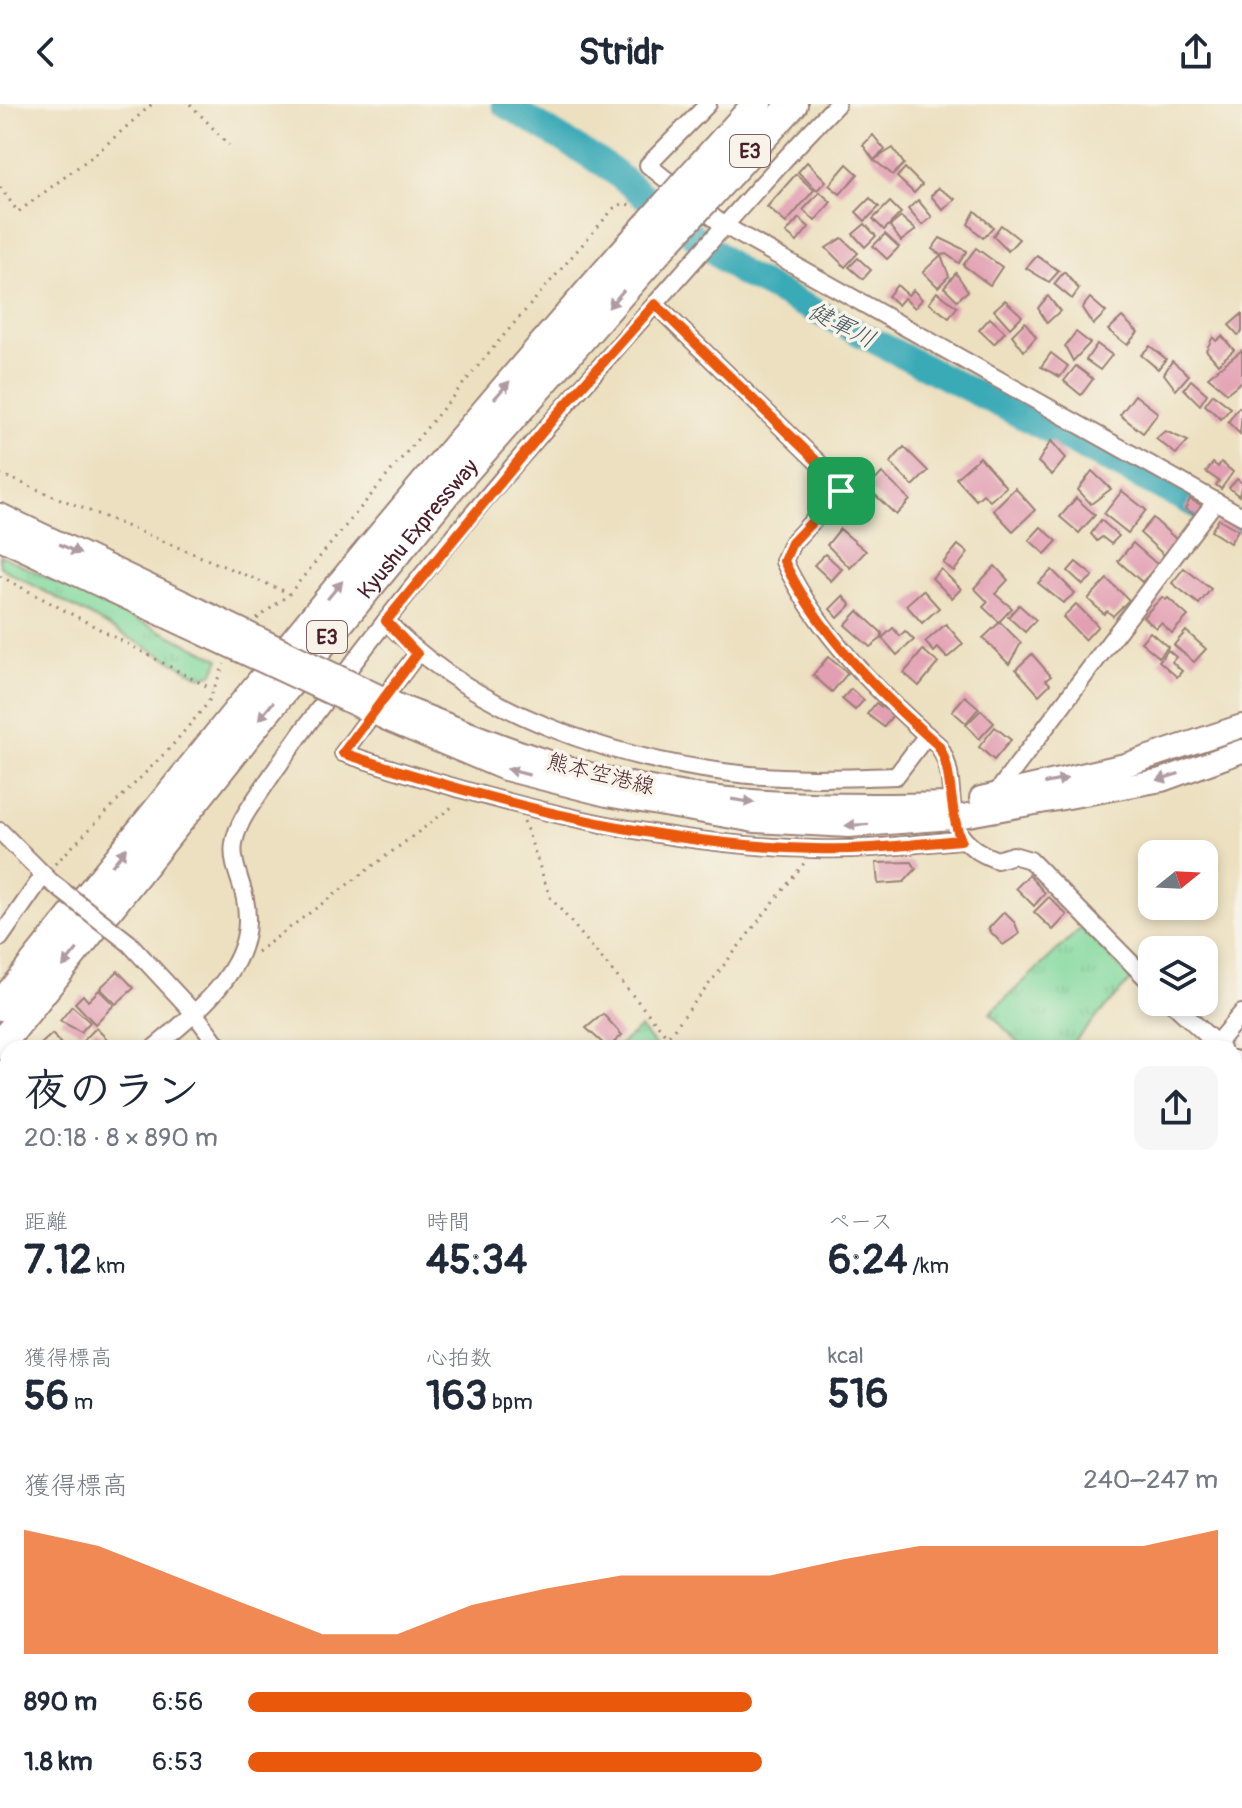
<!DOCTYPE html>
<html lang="ja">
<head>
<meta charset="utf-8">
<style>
	:root { --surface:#fff; --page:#f6f6f7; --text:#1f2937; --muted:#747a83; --accent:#ea580c }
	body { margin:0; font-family:Pangolin,"Klee One",sans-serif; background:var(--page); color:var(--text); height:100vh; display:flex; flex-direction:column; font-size:30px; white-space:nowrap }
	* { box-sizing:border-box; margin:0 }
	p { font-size:26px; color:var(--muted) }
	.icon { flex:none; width:44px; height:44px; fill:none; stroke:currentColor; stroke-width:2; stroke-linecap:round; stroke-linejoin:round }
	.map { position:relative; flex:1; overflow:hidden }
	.side { position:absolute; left:0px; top:936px; width:1242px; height:768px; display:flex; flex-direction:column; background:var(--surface); border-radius:24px 24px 0 0; box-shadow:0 4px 12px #0003 }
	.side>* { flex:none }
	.needle { width:52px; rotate:72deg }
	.buttons { position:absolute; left:1138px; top:736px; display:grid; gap:16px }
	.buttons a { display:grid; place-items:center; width:80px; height:80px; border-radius:16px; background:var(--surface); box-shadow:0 4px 12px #0003; font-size:40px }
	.pin { position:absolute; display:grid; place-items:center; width:68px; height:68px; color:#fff; margin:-34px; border-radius:16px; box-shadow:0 4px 12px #0006 }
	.round { display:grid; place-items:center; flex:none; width:84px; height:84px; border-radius:16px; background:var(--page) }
	.head { display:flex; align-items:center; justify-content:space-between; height:136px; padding:0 24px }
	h1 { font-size:44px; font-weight:700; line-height:60px }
	.metrics { display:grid; grid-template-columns:repeat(3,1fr); gap:12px; height:136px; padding:8px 24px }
	.metrics div { display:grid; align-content:center }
	.metrics b { font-size:40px; font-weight:700 }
	.metrics small { font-size:22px; font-weight:400 }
	.metrics p { font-size:22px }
	.chart { height:224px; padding:16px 24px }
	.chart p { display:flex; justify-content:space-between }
	.chart svg { width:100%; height:144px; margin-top:8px; fill:var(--accent); opacity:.7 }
	ul { padding:0 24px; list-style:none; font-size:26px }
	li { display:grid; grid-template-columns:128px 96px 1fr; align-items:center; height:60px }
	li i { height:20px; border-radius:10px; background:var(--accent) }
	header { display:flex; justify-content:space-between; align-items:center; height:104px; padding:0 24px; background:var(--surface); font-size:36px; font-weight:700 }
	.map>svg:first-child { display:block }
	.grass { fill:url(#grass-tufts); stroke:#667c64; stroke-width:2 }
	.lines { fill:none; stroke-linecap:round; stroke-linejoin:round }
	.stream { stroke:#3aaab7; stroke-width:4 }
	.river { stroke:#3aaab7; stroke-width:26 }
	.building { fill:#e29eb2 }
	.lane-casing { stroke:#9b8076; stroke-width:12 }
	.street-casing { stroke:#9b8076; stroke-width:20 }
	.secondary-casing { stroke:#9b8076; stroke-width:26 }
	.highway-casing { stroke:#9b8076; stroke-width:32 }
	.path { stroke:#9b8076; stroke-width:3; stroke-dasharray:2 6; stroke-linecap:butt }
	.lane { stroke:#fff; stroke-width:8 }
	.street { stroke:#fff; stroke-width:16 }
	.secondary { stroke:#fff; stroke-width:22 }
	.highway { stroke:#fff; stroke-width:28 }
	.street-bridge-casing { stroke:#9b8076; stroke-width:20; stroke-linecap:butt }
	.secondary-bridge-casing { stroke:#9b8076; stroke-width:26; stroke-linecap:butt }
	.highway-bridge-casing { stroke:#9b8076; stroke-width:32; stroke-linecap:butt }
	.street-bridge { stroke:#fff; stroke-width:16 }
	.secondary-bridge { stroke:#fff; stroke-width:22 }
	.highway-bridge { stroke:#fff; stroke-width:28 }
	.oneway { fill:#ae9aa0 }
	.route-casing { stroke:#fff; stroke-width:16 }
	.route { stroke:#ea580c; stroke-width:10 }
	.labels { text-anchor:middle; stroke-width:7; stroke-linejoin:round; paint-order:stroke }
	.shield { fill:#f7f3e8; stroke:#7e5f64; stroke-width:2 }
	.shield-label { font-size:20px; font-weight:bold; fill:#4a1f2b }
	.street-label { font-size:22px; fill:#4a1f2b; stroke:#f7f3e8 }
	.water-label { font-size:24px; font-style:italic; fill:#445763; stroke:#f7f3e8 }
</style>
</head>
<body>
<header><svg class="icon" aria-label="back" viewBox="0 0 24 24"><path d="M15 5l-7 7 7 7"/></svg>Stridr<svg class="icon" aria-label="share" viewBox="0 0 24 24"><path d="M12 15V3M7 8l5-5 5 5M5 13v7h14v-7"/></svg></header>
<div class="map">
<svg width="1242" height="1704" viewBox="0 0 1242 1704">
	<defs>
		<pattern id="grass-tufts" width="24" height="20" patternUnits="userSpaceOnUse" patternTransform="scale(2)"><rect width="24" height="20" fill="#82d99e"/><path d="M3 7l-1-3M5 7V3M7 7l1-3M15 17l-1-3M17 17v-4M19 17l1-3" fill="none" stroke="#72ba88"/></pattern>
	</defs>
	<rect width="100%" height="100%" fill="#f7f3e8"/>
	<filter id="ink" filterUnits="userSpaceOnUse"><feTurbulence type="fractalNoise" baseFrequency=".0125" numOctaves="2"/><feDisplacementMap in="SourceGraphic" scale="16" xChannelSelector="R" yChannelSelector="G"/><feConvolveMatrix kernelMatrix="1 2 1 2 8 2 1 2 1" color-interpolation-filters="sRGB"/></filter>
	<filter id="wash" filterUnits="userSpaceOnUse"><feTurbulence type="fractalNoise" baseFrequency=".006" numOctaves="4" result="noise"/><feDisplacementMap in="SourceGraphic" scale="32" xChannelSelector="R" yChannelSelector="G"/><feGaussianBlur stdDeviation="1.8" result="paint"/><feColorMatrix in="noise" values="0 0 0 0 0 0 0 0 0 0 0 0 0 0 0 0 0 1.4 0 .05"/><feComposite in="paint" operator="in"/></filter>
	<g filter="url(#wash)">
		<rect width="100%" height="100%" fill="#ece0c0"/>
		<g class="grass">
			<polygon points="0,451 220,555 212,570 201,573 0,463"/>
			<polygon points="1081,824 1132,875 1068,944 1023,944 990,909"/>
			<polygon points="640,924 657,944 615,944"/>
			<polygon points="1242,1388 1242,1506 1234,1497 1234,1398"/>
		</g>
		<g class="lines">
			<polyline class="stream" points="1215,412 1242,427"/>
			<polyline class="river" points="504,0 605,61 741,169 1203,405"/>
		</g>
		<g id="blocks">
			<g class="building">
				<polygon points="873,31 885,46 874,56 893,44 904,60 893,71 874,56 863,41"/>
				<polygon points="807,58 826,77 817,86 798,68"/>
				<polygon points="847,60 858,70 840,90 829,81"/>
				<polygon points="905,64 922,81 914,89 897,73"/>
				<polygon points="796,70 814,86 786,119 767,103"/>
				<polygon points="938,84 955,95 943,106 931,92"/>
				<polygon points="820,88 831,98 815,117 803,106"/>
				<polygon points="870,94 879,103 865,117 856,108"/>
				<polygon points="918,96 932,113 922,121 908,105"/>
				<polygon points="890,98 901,109 884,126 873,115"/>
				<polygon points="975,107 993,123 983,134 968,120"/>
				<polygon points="901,113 916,126 901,137 890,122"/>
				<polygon points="799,114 809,123 797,138 786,129"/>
				<polygon points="865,120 876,132 865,143 853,130"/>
				<polygon points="1001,121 1019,135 1008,147 993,132"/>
				<polygon points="885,130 899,143 887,155 873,142"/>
				<polygon points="842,134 858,149 845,163 826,144"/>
				<polygon points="940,134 967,147 959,159 946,150 941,151 949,172 938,183 923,168 941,151 932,145"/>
				<polygon points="976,144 1002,163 990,181 963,161"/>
				<polygon points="1037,152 1059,167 1049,178 1026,164"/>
				<polygon points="858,154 871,166 863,175 849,163"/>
				<polygon points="1064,168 1079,185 1072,195 1054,180"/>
				<polygon points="956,169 968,187 957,196 944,183"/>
				<polygon points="897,181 908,191 913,186 922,195 915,204 904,194 898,201 888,192"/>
				<polygon points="937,188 957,203 949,214 929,199"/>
				<polygon points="1048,192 1060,207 1047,219 1038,204"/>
				<polygon points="1090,194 1106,208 1093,221 1082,204"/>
				<polygon points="1005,196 1022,212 1010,224 994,206"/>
				<polygon points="1242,210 1242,228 1238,231 1229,221"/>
				<polygon points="1122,213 1138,228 1127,241 1108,226"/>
				<polygon points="990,214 1005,228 994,240 979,226"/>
				<polygon points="1025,218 1036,233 1024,247 1012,231"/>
				<polygon points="1076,228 1090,239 1073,257 1065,242"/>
				<polygon points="1222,232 1234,246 1218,260 1206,246 1213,233 1216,237"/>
				<polygon points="1097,240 1112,251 1100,266 1086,256"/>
				<polygon points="1150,242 1166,255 1158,265 1141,251"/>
				<polygon points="1242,246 1242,277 1227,289 1208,273"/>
				<polygon points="1051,249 1068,262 1060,273 1041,263"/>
				<polygon points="1172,257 1189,271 1176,286 1164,270"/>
				<polygon points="1076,262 1093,275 1081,291 1064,277"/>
				<polygon points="1191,276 1207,290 1200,301 1184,285"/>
				<polygon points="1213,290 1231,304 1221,315 1205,301"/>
				<polygon points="1135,291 1158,309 1143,329 1120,311"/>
				<polygon points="1239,303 1242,306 1240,330 1228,318"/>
				<polygon points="1165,327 1188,337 1176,350 1156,335"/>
				<polygon points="1051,337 1066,354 1052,371 1038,358"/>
				<polygon points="904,343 928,367 913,382 890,359"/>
				<polygon points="980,353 1006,383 990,397 983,390 976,396 956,374"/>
				<polygon points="1221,358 1233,368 1221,385 1216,381 1219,377 1206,368 1213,359 1218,363"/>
				<polygon points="1092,367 1111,385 1091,400 1078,386"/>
				<polygon points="882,369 910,396 896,411 868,384"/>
				<polygon points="1237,375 1242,379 1239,392 1229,384"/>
				<polygon points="1015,384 1035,406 1013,427 993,406"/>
				<polygon points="1122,387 1146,406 1128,429 1104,410"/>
				<polygon points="1076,394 1095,411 1079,429 1060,413"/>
				<polygon points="1190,395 1207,404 1201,414 1185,405"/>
				<polygon points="1153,414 1177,436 1164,451 1140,429"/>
				<polygon points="1219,415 1238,426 1230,439 1211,427"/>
				<polygon points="1101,416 1119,432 1111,440 1102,433 1097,437 1091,430"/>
				<polygon points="1041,423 1057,437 1045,450 1029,436"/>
				<polygon points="840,425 866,447 850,464 827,441"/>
				<polygon points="1133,439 1158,461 1142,478 1118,457"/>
				<polygon points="958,441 968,449 954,467 943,459"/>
				<polygon points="825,450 842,465 831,477 814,461"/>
				<polygon points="1076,458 1093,472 1083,481 1068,467"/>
				<polygon points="995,462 1008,476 995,490 1012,504 999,518 983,503 988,498 974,484"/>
				<polygon points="1184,464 1211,485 1199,500 1172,479"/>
				<polygon points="941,465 961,485 952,494 932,474"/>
				<polygon points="1052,466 1075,489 1063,499 1038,479"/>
				<polygon points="1107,475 1129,496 1113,512 1107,507 1104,510 1088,495"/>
				<polygon points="923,486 939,504 922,519 906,501"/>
				<polygon points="843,492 851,501 838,514 830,505"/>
				<polygon points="1162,493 1166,496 1168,494 1188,512 1172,529 1161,519 1156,524 1143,513"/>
				<polygon points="1076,500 1098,522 1085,536 1063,513"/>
				<polygon points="1019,501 1036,516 1025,528 1008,513"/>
				<polygon points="858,507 882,529 882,534 893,524 900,532 905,527 914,536 897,551 882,534 870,543 845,521"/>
				<polygon points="1000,518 1021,539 1009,560 983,534"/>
				<polygon points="946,520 963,540 947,554 938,544 934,548 925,538"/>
				<polygon points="1186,527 1206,545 1194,558 1174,541"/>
				<polygon points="1150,528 1168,543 1159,553 1141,538"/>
				<polygon points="923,546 938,559 919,582 904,569"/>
				<polygon points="1168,546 1176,553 1172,558 1182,567 1177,573 1159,557"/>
				<polygon points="1032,550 1051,572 1046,576 1050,580 1039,591 1016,565"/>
				<polygon points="828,553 848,569 832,588 813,571"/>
				<polygon points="851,585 864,596 855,606 842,595"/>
				<polygon points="965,592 979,604 966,619 952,607"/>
				<polygon points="876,599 893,611 884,623 867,610"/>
				<polygon points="981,606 994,619 979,635 966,621"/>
				<polygon points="995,623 1011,636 994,656 979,643"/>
				<polygon points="912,758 916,765 904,778 878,780 876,759"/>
				<polygon points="1029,771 1045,789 1034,802 1016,784"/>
				<polygon points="1049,793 1067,811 1053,826 1034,808"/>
				<polygon points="1004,808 1015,819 1019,830 1003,841 988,825"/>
				<polygon points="118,867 134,884 116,900 100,884"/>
				<polygon points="99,886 114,901 95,920 75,899 83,891 88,897"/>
				<polygon points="72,902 90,918 81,928 60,917"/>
				<polygon points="603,910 622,931 608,944 586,924"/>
				<polygon points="96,924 116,944 90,944 83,937"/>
				<polygon points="52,930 62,941 42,944 40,941"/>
				<polygon points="4,982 8,984 8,1012 0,1023 0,988"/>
				<polygon points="1234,1040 1242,1047 1242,1062 1234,1055"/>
				<polygon points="8,1230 8,1252 0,1245"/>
				<polygon points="0,1261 8,1269 8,1294 0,1286"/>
				<polygon points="0,1349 8,1356 8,1497 4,1501 0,1497"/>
				<polygon points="1234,1517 1242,1524 1242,1535 1234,1543"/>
				<polygon points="1242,1643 1242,1665 1234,1657 1234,1651"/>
				<polygon points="9,1696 22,1696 39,1704 6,1704"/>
				<polygon points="632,1696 647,1696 651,1704 633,1704"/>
				<polygon points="653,1696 677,1696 682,1704 658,1704"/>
				<polygon points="793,1696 816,1696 821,1704 789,1704 787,1701"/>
				<polygon points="852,1696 874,1696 860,1704"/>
				<polygon points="957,1696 967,1696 973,1702 950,1704"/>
				<polygon points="1059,1696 1080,1696 1089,1702 1054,1704"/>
				<polygon points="1109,1696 1121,1696 1132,1704 1103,1704"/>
				<polygon points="1137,1696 1174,1696 1177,1699 1173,1704 1146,1704"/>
			</g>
		</g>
	</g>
	<g filter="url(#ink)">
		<use href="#blocks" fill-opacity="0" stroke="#9b8076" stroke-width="2"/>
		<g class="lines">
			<g class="lane-casing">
				<g id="lane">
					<polyline points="1234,1508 1242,1516"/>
					<polyline points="757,1703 768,1696"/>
					<polyline points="1033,1704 1038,1696"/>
				</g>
			</g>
			<g class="street-casing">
				<g id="street">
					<polyline points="708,0 648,61 723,121 1242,412"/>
					<path d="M 655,200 L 833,373 L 841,387 L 792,439 L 784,457 C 817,529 879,589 938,641 C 967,686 928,731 997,756 L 1013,751 L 1030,756 L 1152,880"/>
					<path d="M 386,517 C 472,608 609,654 731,669 C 786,676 841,674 896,672 L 927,631"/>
					<path d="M 417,550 L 343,649 C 496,699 652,741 815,745 C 863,747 913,740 961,736"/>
					<polyline points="994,692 1215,398"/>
					<polyline points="0,727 50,777"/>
					<polyline points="0,834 43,772"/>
					<polyline points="129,839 195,910 220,944"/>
					<polyline points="1171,898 1221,944"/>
					<polyline points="1216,940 1242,909"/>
					<path d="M 154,944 C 191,913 247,870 247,817 C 248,768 214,757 250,703 C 360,539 488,388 619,241 C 691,160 761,78 837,0"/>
					<polyline points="1234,955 1242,962"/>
					<polyline points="0,1083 8,1075"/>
					<polyline points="556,1696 559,1704"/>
					<polyline points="753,1696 758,1704"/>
					<polyline points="985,1696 994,1704"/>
					<polyline points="183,1704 186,1696"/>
				</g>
			</g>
			<g class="secondary-casing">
				<g id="secondary">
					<polyline points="0,411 199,506"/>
					<polyline points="0,434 187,522"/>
					<path d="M 399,602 C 456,624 513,648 572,665 C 692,702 823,703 948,700"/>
					<polyline points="389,616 505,665 607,691 755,717 849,722 952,714 1162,676 1242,647"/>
					<polyline points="981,694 1125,661 1242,622"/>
					<polyline points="0,1672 8,1676"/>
					<polyline points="47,1696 62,1704"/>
				</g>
			</g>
			<g class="highway-casing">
				<g id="highway">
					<polyline points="687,77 757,0"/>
					<polyline points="707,94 793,0"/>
					<path d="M 0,902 C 212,638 422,374 648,121"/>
					<path id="s1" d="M 0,941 L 261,614 L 445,390 L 667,137"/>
				</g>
			</g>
			<g class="path">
				<polyline points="190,0 229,41"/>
				<polyline points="0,83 18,108 98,48 152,0"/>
				<polyline points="0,370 289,489"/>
				<polyline points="0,472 212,585"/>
				<polyline points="257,515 289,490 498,238 614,104 624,99 635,103"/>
				<polyline points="524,717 550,793 677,944"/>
				<polyline points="55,760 170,644 208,599 224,560"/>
				<polyline points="257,848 456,700"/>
				<polyline points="669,931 805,758"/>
			</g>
			<use href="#lane" class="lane"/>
			<use href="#street" class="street"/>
			<use href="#secondary" class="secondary"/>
			<use href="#highway" class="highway"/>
			<g class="street-bridge-casing">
				<polyline id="street-bridge" points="51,778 129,839"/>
			</g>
			<g class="secondary-bridge-casing">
				<g id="secondary-bridge">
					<polyline points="199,506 399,602"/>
					<polyline points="187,522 389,616"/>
				</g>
			</g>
			<g class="highway-bridge-casing">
				<g id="highway-bridge">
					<polyline points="648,121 687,77"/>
					<polyline points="667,137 707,94"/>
				</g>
			</g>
			<use href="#street-bridge" class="street-bridge"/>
			<use href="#secondary-bridge" class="secondary-bridge"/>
			<use href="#highway-bridge" class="highway-bridge"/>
		</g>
		<defs><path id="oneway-solid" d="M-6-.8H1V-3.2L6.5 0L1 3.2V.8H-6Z" transform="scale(2)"/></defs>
		<g class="oneway">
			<use href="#oneway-solid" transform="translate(616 195) rotate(131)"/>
			<use href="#oneway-solid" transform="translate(502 286) rotate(-49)"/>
			<use href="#oneway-solid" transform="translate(70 445) rotate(25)"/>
			<use href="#oneway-solid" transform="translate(335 486) rotate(-50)"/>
			<use href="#oneway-solid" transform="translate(266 607) rotate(129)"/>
			<use href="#oneway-solid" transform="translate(518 668) rotate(-165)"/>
			<use href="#oneway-solid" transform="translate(1168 673) rotate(163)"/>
			<use href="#oneway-solid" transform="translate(1056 677) rotate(-12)"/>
			<use href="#oneway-solid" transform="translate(743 697) rotate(9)"/>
			<use href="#oneway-solid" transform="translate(857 721) rotate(177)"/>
			<use href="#oneway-solid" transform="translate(119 753) rotate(-52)"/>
			<use href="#oneway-solid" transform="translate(70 854) rotate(129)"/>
		</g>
	</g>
	<g class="lines" filter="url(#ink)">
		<g class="route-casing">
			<path id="route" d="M 655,200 L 833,373 L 841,387 L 792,439 L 784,457 C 816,527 880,590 938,641 C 954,666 948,706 961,736 C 913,740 863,747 815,745 C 652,741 496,699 343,649 L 417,550 L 386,517 L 553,315 Z"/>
		</g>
		<use href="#route" class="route"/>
	</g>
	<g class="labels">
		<g class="shield">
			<rect x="730" y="31" width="40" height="32" rx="6"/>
			<rect x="307" y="517" width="40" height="32" rx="6"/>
		</g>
		<g class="shield-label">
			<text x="750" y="54">E3</text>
			<text x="327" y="540">E3</text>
		</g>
		<g class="street-label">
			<text dy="8" stroke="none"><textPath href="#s1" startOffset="664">Kyushu Expressway</textPath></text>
			<text transform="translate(601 669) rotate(14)" y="8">熊本空港線</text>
		</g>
		<g class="water-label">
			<text transform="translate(842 221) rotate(27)" y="8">健軍川</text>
		</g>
	</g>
</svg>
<div class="buttons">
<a><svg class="needle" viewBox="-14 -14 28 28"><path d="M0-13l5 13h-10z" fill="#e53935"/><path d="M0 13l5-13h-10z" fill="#747a83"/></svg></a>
<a><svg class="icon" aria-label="layers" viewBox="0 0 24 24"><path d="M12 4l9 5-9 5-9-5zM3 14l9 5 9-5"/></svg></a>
</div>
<div class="pin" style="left:841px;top:387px;background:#1e9e55"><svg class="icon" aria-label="arrive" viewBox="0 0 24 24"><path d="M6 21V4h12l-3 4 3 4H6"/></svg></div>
<section class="side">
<div class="head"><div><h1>夜のラン</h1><p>20:18 · 8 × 890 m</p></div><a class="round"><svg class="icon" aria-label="share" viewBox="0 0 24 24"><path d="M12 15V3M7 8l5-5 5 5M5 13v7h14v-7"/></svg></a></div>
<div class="metrics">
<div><p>距離</p><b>7.12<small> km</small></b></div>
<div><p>時間</p><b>45:34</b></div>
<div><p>ペース</p><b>6:24<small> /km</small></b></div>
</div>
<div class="metrics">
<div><p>獲得標高</p><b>56<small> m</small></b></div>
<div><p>心拍数</p><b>163<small> bpm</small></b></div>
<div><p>kcal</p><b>516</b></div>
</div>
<div class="chart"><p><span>獲得標高</span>240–247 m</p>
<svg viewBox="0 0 160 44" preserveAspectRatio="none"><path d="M0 44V6L10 11L20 20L30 29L40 38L50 38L60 29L70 24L80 20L90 20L100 20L110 15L120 11L130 11L140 11L150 11L160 6V44z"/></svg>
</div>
<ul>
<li><b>890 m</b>6:56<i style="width:52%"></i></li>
<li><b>1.8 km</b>6:53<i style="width:53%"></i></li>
</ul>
</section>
</div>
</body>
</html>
